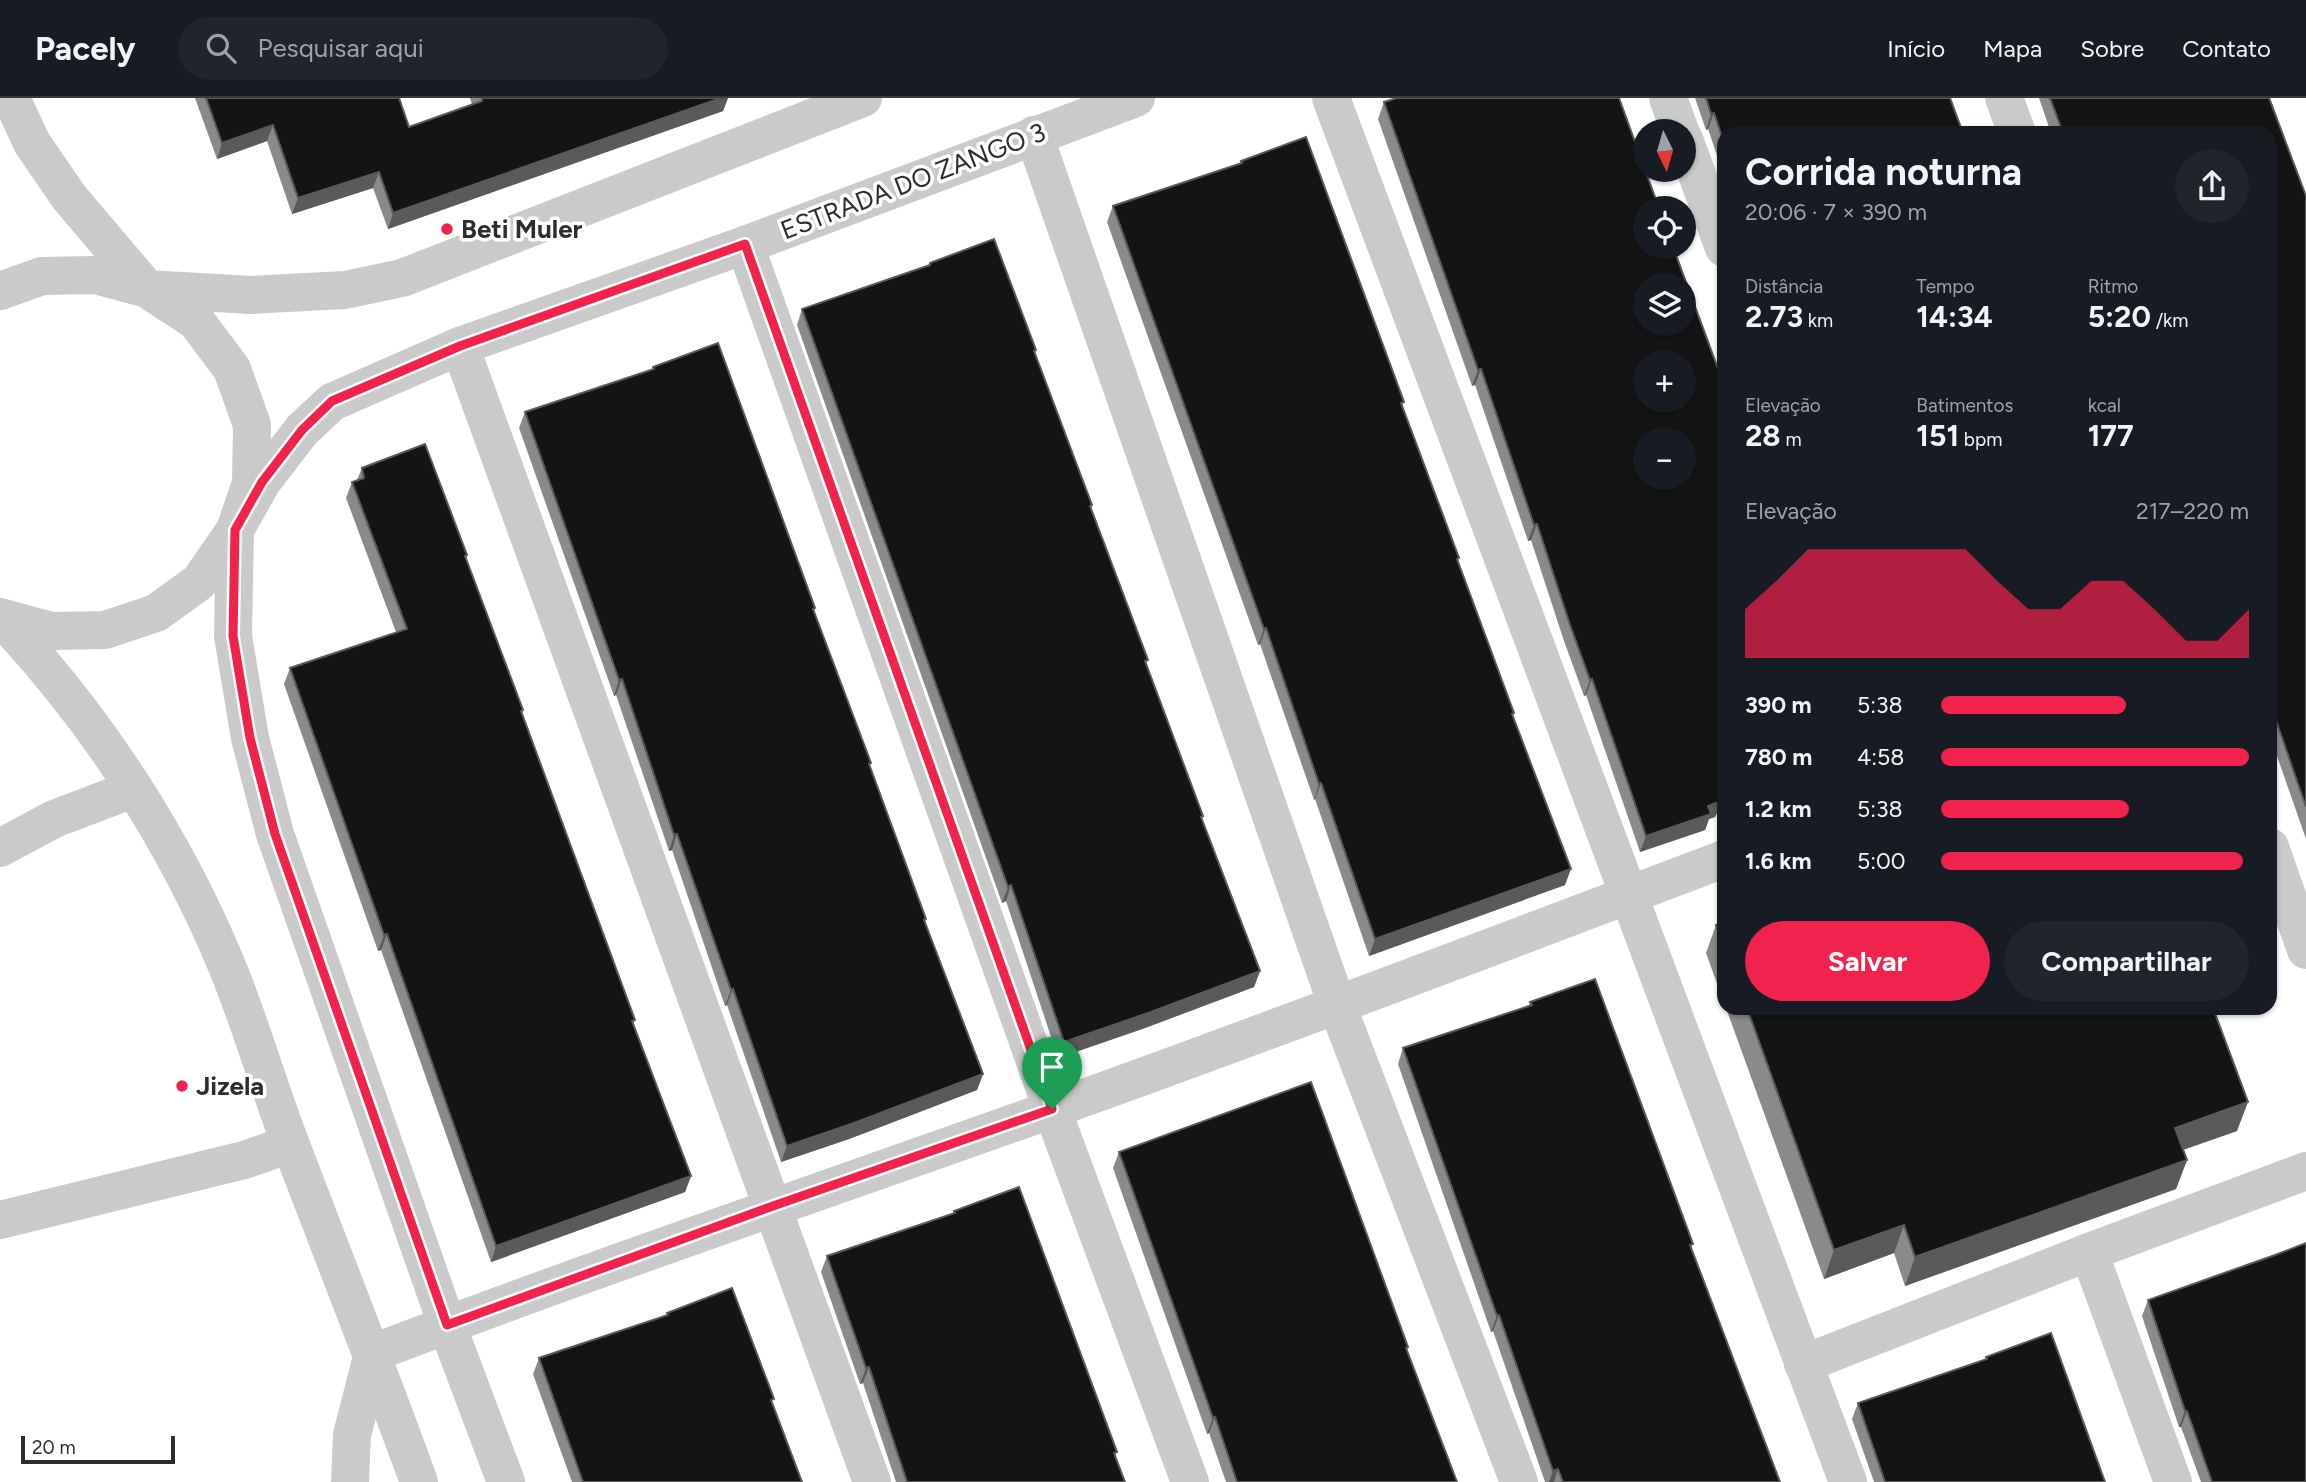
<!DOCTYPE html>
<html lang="pt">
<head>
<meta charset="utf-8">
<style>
	:root { --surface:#171b24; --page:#20242c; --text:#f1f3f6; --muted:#9ea1a6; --line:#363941; --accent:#f1224c }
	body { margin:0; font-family:Figtree,sans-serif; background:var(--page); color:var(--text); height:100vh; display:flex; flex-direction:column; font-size:26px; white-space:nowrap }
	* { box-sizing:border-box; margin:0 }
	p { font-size:23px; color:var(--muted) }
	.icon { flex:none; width:38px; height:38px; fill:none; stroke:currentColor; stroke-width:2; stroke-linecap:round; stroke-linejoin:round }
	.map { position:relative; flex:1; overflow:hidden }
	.panel { position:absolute; left:1717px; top:28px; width:560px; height:889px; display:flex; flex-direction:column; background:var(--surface); border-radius:21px; box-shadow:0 2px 5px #0004 }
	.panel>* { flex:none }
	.needle { width:46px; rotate:175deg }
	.buttons { position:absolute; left:1633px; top:21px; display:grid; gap:14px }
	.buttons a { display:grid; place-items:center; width:63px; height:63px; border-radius:50%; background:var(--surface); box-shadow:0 2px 5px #0004; font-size:35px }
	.scale { position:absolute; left:21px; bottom:18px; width:154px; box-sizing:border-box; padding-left:7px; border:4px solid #2d2d2d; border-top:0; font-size:19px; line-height:24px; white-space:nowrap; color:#2d2d2d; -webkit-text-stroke:5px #fff; paint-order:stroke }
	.pin { position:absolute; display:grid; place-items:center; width:60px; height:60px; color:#fff; margin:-72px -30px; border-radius:50% 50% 50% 0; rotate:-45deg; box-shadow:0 0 7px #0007 }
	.pin .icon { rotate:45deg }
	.round { display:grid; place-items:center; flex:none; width:74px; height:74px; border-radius:37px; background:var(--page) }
	.head { display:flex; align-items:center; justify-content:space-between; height:119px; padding:0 28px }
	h1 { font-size:38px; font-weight:700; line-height:52px }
	.stats { display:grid; grid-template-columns:repeat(3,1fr); gap:10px; height:119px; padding:7px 28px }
	.stats div { display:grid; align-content:center }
	.stats b { font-size:30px; font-weight:700 }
	.stats small { font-size:19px; font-weight:400 }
	.stats p { font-size:19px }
	.chart { height:196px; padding:14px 28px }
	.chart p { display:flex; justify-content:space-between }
	.chart svg { width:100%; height:126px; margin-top:7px; fill:var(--accent); opacity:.7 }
	.button { display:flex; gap:14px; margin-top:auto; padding:14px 28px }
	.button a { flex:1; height:80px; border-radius:42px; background:var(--accent); color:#fff; font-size:28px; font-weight:700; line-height:80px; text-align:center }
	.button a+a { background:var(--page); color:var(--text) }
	ul { padding:0 28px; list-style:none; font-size:23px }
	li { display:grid; grid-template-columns:112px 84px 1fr; align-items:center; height:52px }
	li i { height:18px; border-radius:9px; background:var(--accent) }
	header { display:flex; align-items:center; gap:42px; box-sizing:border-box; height:98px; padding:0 35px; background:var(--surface); border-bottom:2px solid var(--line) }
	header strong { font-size:33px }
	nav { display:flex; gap:38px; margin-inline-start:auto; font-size:24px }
	.search { width:490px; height:63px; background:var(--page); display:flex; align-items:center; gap:18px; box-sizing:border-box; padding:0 24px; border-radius:38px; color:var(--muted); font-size:26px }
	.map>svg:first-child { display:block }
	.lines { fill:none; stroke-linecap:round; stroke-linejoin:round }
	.minor { stroke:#cacaca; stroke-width:38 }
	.wall { fill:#8a8a8a }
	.shaded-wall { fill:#5a5a5a }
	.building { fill:#141414; stroke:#5a5a5a; stroke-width:2; fill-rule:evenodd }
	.route-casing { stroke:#fff; stroke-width:14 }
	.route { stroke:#f1224c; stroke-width:9 }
	.poi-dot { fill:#f1224c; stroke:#fff; stroke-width:2.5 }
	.labels { text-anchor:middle; stroke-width:7; stroke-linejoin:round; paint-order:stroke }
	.street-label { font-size:26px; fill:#2d2d2d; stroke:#fff }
	.poi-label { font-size:26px; font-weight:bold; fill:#2d2d2d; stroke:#fff; text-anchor:start }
</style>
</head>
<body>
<header>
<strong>Pacely</strong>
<div class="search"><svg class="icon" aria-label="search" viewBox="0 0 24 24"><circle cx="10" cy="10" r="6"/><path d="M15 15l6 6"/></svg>Pesquisar aqui</div>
<nav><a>Início</a><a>Mapa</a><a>Sobre</a><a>Contato</a></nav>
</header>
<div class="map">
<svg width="2306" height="1384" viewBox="0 0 2306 1384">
	<rect width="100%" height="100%" fill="#fff"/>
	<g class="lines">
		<g class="minor">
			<polyline points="11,0 32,45 69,99 147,191 251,197 345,192 402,180 863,0"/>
			<polyline points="1331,0 1848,1384"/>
			<polyline points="1668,0 1680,33"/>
			<polyline points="2004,0 2017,35"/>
			<polyline points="1034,37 1337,907 1519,1384"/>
			<polyline points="1684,41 1724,150"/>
			<polyline points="745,147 1052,1011 1190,1384"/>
			<polyline points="0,193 42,178 95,177 147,191 196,223 232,271 252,327 251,385 235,432 199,484 156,515 105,532 52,533 0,519"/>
			<polyline points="460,248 872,1384"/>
			<path d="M 0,519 C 96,620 176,743 229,873 C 252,930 269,990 291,1047 C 334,1160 378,1271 419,1384"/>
			<polyline points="2270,749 2306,852"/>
			<polyline points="0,750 54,721 133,691"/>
			<polyline points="0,1122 244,1062 290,1046"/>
			<polyline points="2089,1154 2173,1384"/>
			<polyline points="1803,1266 2089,1154 2306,1073"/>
			<path d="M 350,1384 L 352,1337 L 373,1255 C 598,1169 826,1092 1053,1011 C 1278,931 1501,845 1724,761"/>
			<polyline points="506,1384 447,1227 275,736 250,640 233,538 235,432 262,384 302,332 332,304 460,248 745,147 1136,0"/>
		</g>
	</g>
	<g class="wall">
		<polygon points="195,0 399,0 409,29 472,6 470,0 728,0 723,13 388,131 373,90 292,116 267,43 217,61"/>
		<polygon points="1695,0 1950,0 1724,35 1724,78 1708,31 1706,32"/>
		<polygon points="2039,0 2270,0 2306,98 2306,741 2270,638 2270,35 2051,35"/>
		<polygon points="1384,4 1724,287 1724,712 1717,715 1715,719 1709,721 1705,732 1640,754 1586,597 1584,598 1564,543 1531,442 1528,443 1475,287 1472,288 1378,21"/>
		<polygon points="1241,63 1404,304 1402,308 1513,618 1565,787 1369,858 1315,701 1314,702 1260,546 1258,547 1107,124 1113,108 1240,66"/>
		<polygon points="930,165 1036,252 1035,256 1092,407 1091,411 1148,562 1146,566 1203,718 1202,721 1260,873 1254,889 1145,930 1058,960 1006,803 1002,805 797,227 802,211 929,167"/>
		<polygon points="653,269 815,510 814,514 926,821 925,824 983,976 977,992 849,1041 781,1064 727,907 725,908 672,752 669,753 616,597 614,598 519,330 525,314 652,272"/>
		<polygon points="362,370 467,457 466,461 523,612 522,616 635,922 633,927 691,1078 685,1094 491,1164 381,852 378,853 284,586 290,570 396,534 346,400 352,384 357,382"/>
		<polygon points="1724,824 1724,905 1706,855 1716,827"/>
		<polygon points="1530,904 1693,1146 1691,1150 1780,1384 1545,1384 1493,1233 1491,1234 1398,966 1403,950 1529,908"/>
		<polygon points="1726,910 2213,910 2237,1033 2183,1052 2187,1062 2176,1091 1905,1188 1894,1155 1824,1181"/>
		<polygon points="1119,1054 1408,1249 1407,1253 1457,1384 1226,1384 1209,1335 1207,1336 1113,1070"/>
		<polygon points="954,1113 1117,1354 1115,1358 1125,1384 896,1384 863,1285 860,1286 821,1174 827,1158 953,1116"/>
		<polygon points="2275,1157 2306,1384 2201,1384 2181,1329 2179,1329 2142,1218 2148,1202"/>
		<polygon points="667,1215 772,1305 802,1384 572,1384 533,1276 539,1260 666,1218"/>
		<polygon points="1986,1259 2105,1384 1874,1384 1852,1321 1858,1305 1985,1262"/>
	</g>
	<g class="shaded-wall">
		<polygon points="721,0 728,0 723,13 388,131 393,115"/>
		<polygon points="1714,15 1708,31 1706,32 1711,16"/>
		<polygon points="273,27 267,43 217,61 222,45"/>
		<polygon points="379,74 373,90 292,116 298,100"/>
		<polygon points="1481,271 1475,287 1472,288 1478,272"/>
		<polygon points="1537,426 1531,442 1528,443 1534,427"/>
		<polygon points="1266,530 1260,546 1258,547 1264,531"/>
		<polygon points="622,581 616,597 614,598 619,582"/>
		<polygon points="1592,581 1586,597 1584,598 1590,582"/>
		<polygon points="1321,685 1315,701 1314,702 1319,686"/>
		<polygon points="1724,698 1724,712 1717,715 1715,719 1709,721 1705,732 1640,754 1646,738 1708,708"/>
		<polygon points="677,736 672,752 669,753 674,737"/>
		<polygon points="1571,771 1565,787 1369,858 1375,841"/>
		<polygon points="1011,787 1006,803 1002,805 1008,789"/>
		<polygon points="387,836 381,852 378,853 384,837"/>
		<polygon points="1260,873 1254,889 1145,930 1058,960 1064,944"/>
		<polygon points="733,891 727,907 725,908 731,892"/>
		<polygon points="983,976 977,992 849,1041 781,1064 787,1048"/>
		<polygon points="2248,1004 2237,1033 2165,1058 2175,1030"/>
		<polygon points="2187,1062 2176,1091 1905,1188 1915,1159"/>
		<polygon points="691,1078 685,1094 491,1164 496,1148"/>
		<polygon points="1904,1127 1894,1155 1824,1181 1834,1152"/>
		<polygon points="1499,1217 1493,1233 1491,1234 1497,1218"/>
		<polygon points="869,1269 863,1285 860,1286 866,1270"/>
		<polygon points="2185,1313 2187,1313 2181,1329 2179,1329"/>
		<polygon points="1215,1319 1209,1335 1207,1336 1213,1320"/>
		<polygon points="1558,1371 1554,1384 1549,1384 1553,1373"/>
	</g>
	<g class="building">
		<polygon points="206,0 399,0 409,29 482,3 482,0 721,0 393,115 379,74 298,100 273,27 222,45"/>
		<path d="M 1397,0 L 1619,0 L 1659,110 L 1645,110 L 1645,149 L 1673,149 L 1724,287 L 1724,698 L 1720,700 L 1721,703 L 1708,708 L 1711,716 L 1646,738 L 1592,581 L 1590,582 L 1570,527 L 1537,426 L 1534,427 L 1481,271 L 1478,272 L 1384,4 ZM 1645,187 L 1684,187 L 1684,226 L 1645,226 ZM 1645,264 L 1684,264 L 1684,303 L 1645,303 ZM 1645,341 L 1684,341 L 1684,380 L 1645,380 Z"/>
		<polygon points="1706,0 1950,0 1963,35 1724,35 1724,45 1714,15 1711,16"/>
		<polygon points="2050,0 2269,0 2306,98 2306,709 2270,605 2270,35 2063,35"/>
		<polygon points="1306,39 1404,304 1401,305 1459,460 1457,461 1514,615 1512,616 1571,771 1375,841 1321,685 1319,686 1266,530 1264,531 1113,108 1242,65 1241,63"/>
		<polygon points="994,141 1036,252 1034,253 1092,407 1090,408 1148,562 1145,563 1203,718 1201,719 1260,873 1151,914 1064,944 1011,787 1008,789 802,211 930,167 930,165"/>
		<polygon points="718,245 815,510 813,511 871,665 869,666 926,821 924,822 983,976 854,1025 787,1048 733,891 731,892 677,736 674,737 622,581 619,582 525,314 654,271 653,269"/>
		<polygon points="425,346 467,457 465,458 523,612 521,613 635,922 632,923 691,1078 496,1148 387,836 384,837 290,570 407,531 352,384 364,380 362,370"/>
		<polygon points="1724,824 1724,847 1716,827"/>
		<polygon points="1595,881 1693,1146 1690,1147 1780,1384 1563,1384 1558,1371 1553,1373 1499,1217 1497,1218 1403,950 1532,907 1530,904"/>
		<polygon points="1747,910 2213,910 2248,1004 2175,1030 2187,1062 1915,1159 1904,1127 1834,1152"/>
		<polygon points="1311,984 1408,1249 1406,1250 1457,1384 1237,1384 1215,1319 1213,1320 1119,1054"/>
		<polygon points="1019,1089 1117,1354 1114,1355 1125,1384 907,1384 869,1269 866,1270 827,1158 955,1115 954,1113"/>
		<polygon points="2306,1145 2306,1384 2212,1384 2187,1313 2185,1313 2148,1202 2275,1157"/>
		<polygon points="732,1190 774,1301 771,1302 802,1384 583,1384 539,1260 668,1217 667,1215"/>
		<polygon points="2051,1235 2105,1384 1885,1384 1858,1305 1987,1261 1986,1259"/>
	</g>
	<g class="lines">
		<g class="route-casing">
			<polygon id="route" points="745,146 1052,1011 773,1108 447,1227 275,736 250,640 233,538 235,432 262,384 302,332 332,303 460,248"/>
		</g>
		<use href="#route" class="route"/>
	</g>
	<g class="poi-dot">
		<circle cx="447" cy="131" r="7"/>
		<circle cx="182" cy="988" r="7"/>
	</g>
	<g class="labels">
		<g class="street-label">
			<text transform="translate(913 83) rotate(-21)" y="9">ESTRADA DO ZANGO 3</text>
		</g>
		<g class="poi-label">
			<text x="461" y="140">Beti Muler</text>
			<text x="196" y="997">Jizela</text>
		</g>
	</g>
</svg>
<div class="buttons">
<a><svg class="needle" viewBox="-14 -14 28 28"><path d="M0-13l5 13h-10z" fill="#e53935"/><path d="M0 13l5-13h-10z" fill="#9ea1a6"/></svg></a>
<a><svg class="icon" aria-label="locate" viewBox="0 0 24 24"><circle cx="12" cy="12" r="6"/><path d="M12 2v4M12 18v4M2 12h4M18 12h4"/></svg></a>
<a><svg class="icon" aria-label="layers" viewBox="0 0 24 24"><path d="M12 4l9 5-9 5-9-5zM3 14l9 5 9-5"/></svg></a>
<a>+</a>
<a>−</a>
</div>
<div class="scale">20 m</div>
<div class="pin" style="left:1052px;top:1011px;background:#1e9e55"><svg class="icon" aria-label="arrive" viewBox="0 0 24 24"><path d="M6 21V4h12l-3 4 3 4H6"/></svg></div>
<section class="panel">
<div class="head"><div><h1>Corrida noturna</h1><p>20:06 · 7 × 390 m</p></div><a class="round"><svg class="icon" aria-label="share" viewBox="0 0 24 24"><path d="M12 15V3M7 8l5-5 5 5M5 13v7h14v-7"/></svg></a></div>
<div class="stats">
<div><p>Distância</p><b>2.73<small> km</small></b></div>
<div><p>Tempo</p><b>14:34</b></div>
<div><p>Ritmo</p><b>5:20<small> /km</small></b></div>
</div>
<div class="stats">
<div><p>Elevação</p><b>28<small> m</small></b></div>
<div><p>Batimentos</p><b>151<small> bpm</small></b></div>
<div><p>kcal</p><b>177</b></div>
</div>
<div class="chart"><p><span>Elevação</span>217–220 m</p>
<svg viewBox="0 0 160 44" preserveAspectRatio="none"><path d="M0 44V27L10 17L20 6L30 6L40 6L50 6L60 6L70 6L80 17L90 27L100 27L110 17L120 17L130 27L140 38L150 38L160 27V44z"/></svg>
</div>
<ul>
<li><b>390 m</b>5:38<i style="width:60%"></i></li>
<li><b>780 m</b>4:58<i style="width:100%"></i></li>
<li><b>1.2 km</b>5:38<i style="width:61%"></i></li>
<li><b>1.6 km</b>5:00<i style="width:98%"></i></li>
</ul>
<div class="button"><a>Salvar</a><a>Compartilhar</a></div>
</section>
</div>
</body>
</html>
